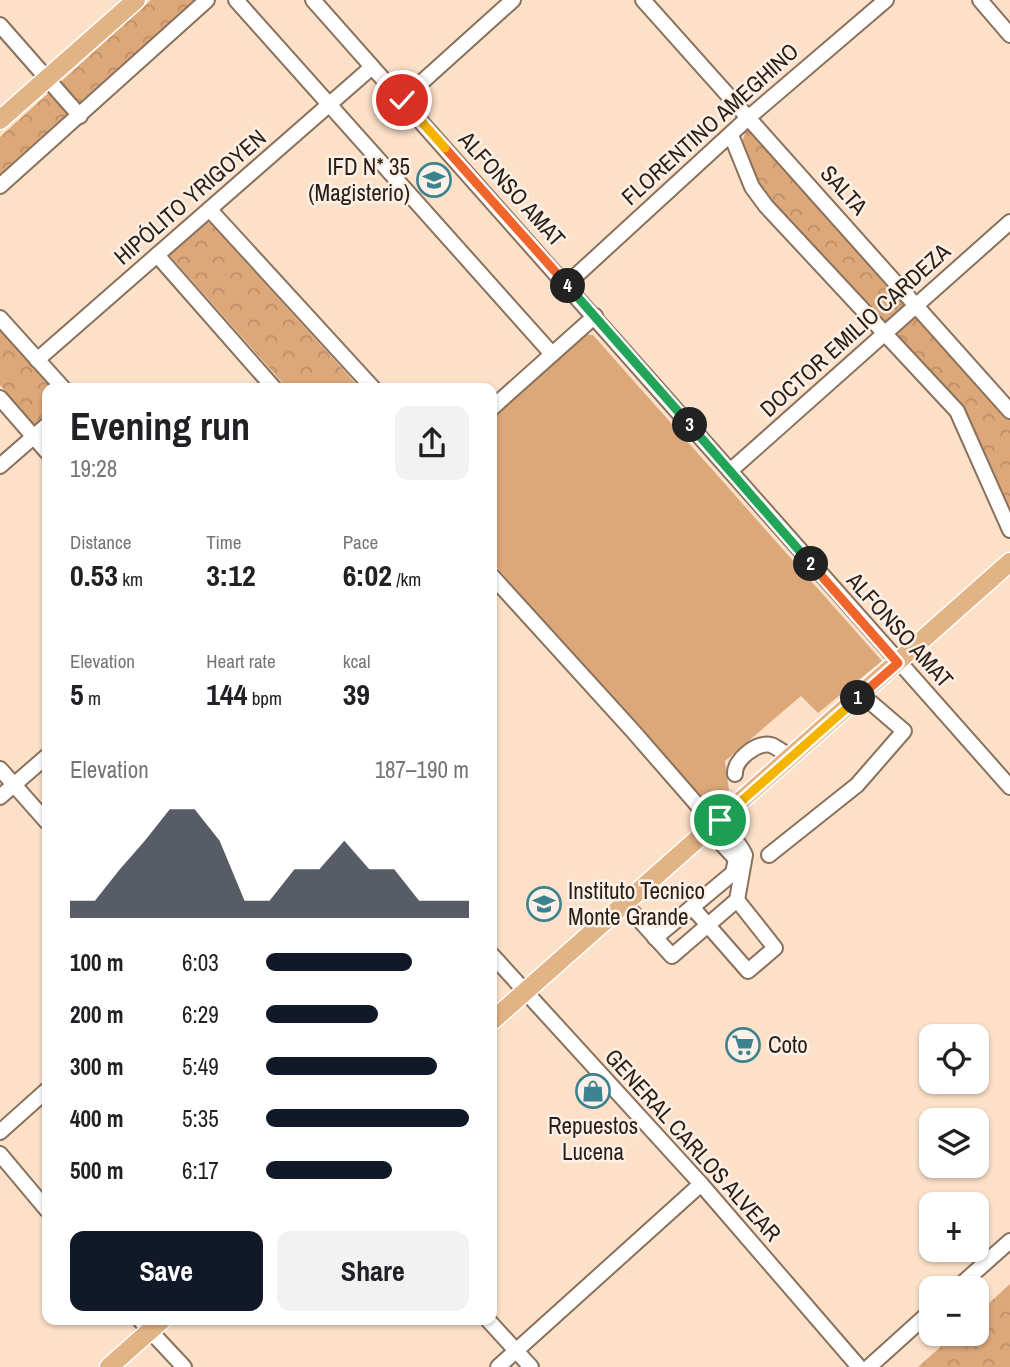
<!DOCTYPE html>
<html lang="en">
<head>
<meta charset="utf-8">
<style>
	:root { --surface:#fff; --page:#f2f2f2; --text:#202124; --muted:#757577; --accent:#111827 }
	body { margin:0; font-family:"Archivo Narrow",sans-serif; background:var(--page); color:var(--text); height:100vh; display:flex; flex-direction:column; font-size:26px; white-space:nowrap }
	* { box-sizing:border-box; margin:0 }
	p { font-size:23px; color:var(--muted) }
	.icon { flex:none; width:38px; height:38px; fill:none; stroke:currentColor; stroke-width:2; stroke-linecap:round; stroke-linejoin:round }
	.map { position:relative; flex:1; overflow:hidden }
	.details { position:absolute; left:42px; top:383px; width:455px; height:942px; display:flex; flex-direction:column; background:var(--surface); border-radius:14px; box-shadow:0 2px 5px #0004 }
	.details>* { flex:none }
	.fabs { position:absolute; left:919px; top:1024px; display:grid; gap:14px }
	.fabs a { display:grid; place-items:center; width:70px; height:70px; border-radius:14px; background:var(--surface); box-shadow:0 2px 5px #0004; font-size:35px }
	.pin { position:absolute; display:grid; place-items:center; width:60px; height:60px; color:#fff; margin:-30px; border:4px solid #fff; border-radius:50%; box-shadow:0 2px 7px #0007 }
	.km { position:absolute; width:35px; height:35px; margin:-18px; border-radius:50%; background:#222; color:#fff; font-size:19px; line-height:35px; text-align:center }
	.round { display:grid; place-items:center; flex:none; width:74px; height:74px; border-radius:14px; background:var(--page) }
	.head { display:flex; align-items:center; justify-content:space-between; height:119px; padding:0 28px }
	h1 { font-size:38px; font-weight:800; line-height:52px }
	.stats { display:grid; grid-template-columns:repeat(3,1fr); gap:10px; height:119px; padding:7px 28px }
	.stats div { display:grid; align-content:center }
	.stats b { font-size:30px; font-weight:800 }
	.stats small { font-size:19px; font-weight:400 }
	.stats p { font-size:19px }
	.chart { height:196px; padding:14px 28px }
	.chart p { display:flex; justify-content:space-between }
	.chart svg { width:100%; height:126px; margin-top:7px; fill:var(--accent); opacity:.7 }
	.cta { display:flex; gap:14px; margin-top:auto; padding:14px 28px }
	.cta a { flex:1; height:80px; border-radius:14px; background:var(--accent); color:#fff; font-size:28px; font-weight:800; line-height:80px; text-align:center }
	.cta a+a { background:var(--page); color:var(--text) }
	ul { padding:0 28px; list-style:none; font-size:23px }
	li { display:grid; grid-template-columns:112px 84px 1fr; align-items:center; height:52px }
	li i { height:18px; border-radius:9px; background:var(--accent) }
	.map>svg:first-child { display:block }
	.park { fill:url(#park-crowns) }
	.pitch { fill:#dca779 }
	.lines { fill:none; stroke-linecap:round; stroke-linejoin:round }
	.minor-casing { stroke:#8a715c; stroke-width:18 }
	.major-casing { stroke:#fff; stroke-width:21 }
	.minor { stroke:#fff; stroke-width:14 }
	.major { stroke:#e2b384; stroke-width:18 }
	.split-1-casing { stroke:#fff; stroke-width:14 }
	.split-2-casing { stroke:#fff; stroke-width:14 }
	.split-3-casing { stroke:#fff; stroke-width:14 }
	.split-4-casing { stroke:#fff; stroke-width:14 }
	.split-5-casing { stroke:#fff; stroke-width:14 }
	.split-6-casing { stroke:#fff; stroke-width:14 }
	.split-1 { stroke:#f5b400; stroke-width:9 }
	.split-2 { stroke:#f0652b; stroke-width:9 }
	.split-3 { stroke:#22a559; stroke-width:9 }
	.split-4 { stroke:#22a559; stroke-width:9 }
	.split-5 { stroke:#f0652b; stroke-width:9 }
	.split-6 { stroke:#f5b400; stroke-width:9 }
	.labels { text-anchor:middle; stroke-width:5; stroke-linejoin:round; paint-order:stroke }
	.street-label { font-size:23px; fill:#291f16; stroke:#fdf1e7 }
	.poi-label { font-size:23px; fill:#291f16; stroke:#fdf1e7; text-anchor:start }
</style>
</head>
<body>
<div class="map">
<svg width="1010" height="1367" viewBox="0 0 1010 1367">
	<defs>
		<pattern id="park-crowns" width="20" height="18" patternUnits="userSpaceOnUse" patternTransform="scale(1.75)"><rect width="20" height="18" fill="#dca779"/><path d="M2 6a3 3 0 1 1 6 0M12 15a3 3 0 1 1 6 0" fill="none" stroke="#bd8f68"/></pattern>
	</defs>
	<rect width="100%" height="100%" fill="#fde0c8"/>
	<g class="park">
		<polygon points="151,0 200,0 0,181 0,137"/>
		<path d="M 747,130 L 755,133 L 1010,419 L 1010,519 L 959,409 L 771,202 C 760,184 732,151 747,130 Z"/>
		<polygon points="206,221 210,223 360,388 287,388 170,256 169,253"/>
		<polygon points="0,325 56,388 47,388 47,439 0,385"/>
		<polygon points="1010,1284 1010,1367 918,1367 955,1334 976,1334 977,1314"/>
	</g>
	<polygon class="pitch" points="583,334 593,335 882,661 818,713 801,696 725,761 729,790 708,807 492,562 492,418"/>
	<g class="lines">
		<g class="minor-casing">
			<g id="minor">
				<polyline points="236,0 552,354"/>
				<polyline points="313,0 1010,787"/>
				<polyline points="643,0 1010,411"/>
				<polyline points="980,0 1010,35"/>
				<polyline points="0,25 80,116"/>
				<polyline points="402,100 513,0"/>
				<polyline points="731,135 752,187 766,206 957,411 1010,530"/>
				<polyline points="0,186 207,0"/>
				<polyline points="210,210 373,388"/>
				<polyline points="157,255 274,388"/>
				<polyline points="567,284 748,118 886,0"/>
				<polyline points="0,318 63,388"/>
				<polyline points="37,360 372,67"/>
				<polyline points="0,398 47,452"/>
				<polyline points="492,408 595,316"/>
				<polyline points="0,466 47,425"/>
				<polyline points="730,471 1010,222"/>
				<path d="M 492,576 L 632,730 L 714,824 C 728,833 738,840 745,855 L 737,900 L 672,956 L 625,904"/>
				<polyline points="0,769 47,822"/>
				<path d="M 735,774 C 734,760 756,742 771,745 C 777,747 785,754 791,757"/>
				<polyline points="0,797 47,756"/>
				<polyline points="769,855 857,785 904,731 862,695"/>
				<polyline points="692,907 748,971 775,948 737,900"/>
				<polyline points="655,938 733,873 736,859 721,843 714,824"/>
				<polyline points="492,955 701,1184 859,1367"/>
				<polyline points="0,1132 47,1090"/>
				<polyline points="0,1154 47,1210"/>
				<polyline points="957,1288 1010,1241"/>
				<polyline points="140,1320 184,1367"/>
				<polyline points="488,1320 531,1367"/>
				<polyline points="498,1367 701,1184"/>
				<polyline points="869,1367 931,1311"/>
			</g>
		</g>
		<g class="major-casing">
			<g id="major">
				<polyline points="0,120 136,0"/>
				<polyline points="492,1021 1010,562"/>
				<polyline points="109,1367 162,1320"/>
			</g>
		</g>
		<use href="#minor" class="minor"/>
		<use href="#major" class="major"/>
	</g>
	<g class="lines">
		<g class="split-1-casing">
			<polyline id="split-1" points="720,820 858,698"/>
		</g>
		<g class="split-2-casing">
			<polyline id="split-2" points="811,564 898,663 858,698"/>
		</g>
		<g class="split-3-casing">
			<polyline id="split-3" points="690,425 811,564"/>
		</g>
		<g class="split-4-casing">
			<polyline id="split-4" points="568,286 690,425"/>
		</g>
		<g class="split-5-casing">
			<polyline id="split-5" points="445,148 568,286"/>
		</g>
		<g class="split-6-casing">
			<polyline id="split-6" points="402,100 445,148"/>
		</g>
		<use href="#split-1" class="split-1"/>
		<use href="#split-2" class="split-2"/>
		<use href="#split-3" class="split-3"/>
		<use href="#split-4" class="split-4"/>
		<use href="#split-5" class="split-5"/>
		<use href="#split-6" class="split-6"/>
	</g>
	<defs>
		<g id="school-ring" transform="scale(1.75)"><circle r="9.5" fill="#fdf1e7" stroke="#3d838f" stroke-width="1.5"/><path d="M0-5L7-2L0 1L-7-2ZM-4 1L0 2.5L4 1V4Q0 6-4 4Z" fill="#3d838f"/></g>
		<g id="supermarket-ring" transform="scale(1.75)"><circle r="9.5" fill="#fdf1e7" stroke="#3d838f" stroke-width="1.5"/><path d="M-6-5.5h2.5l.6 2H6L4.5 2H-2.5L-4.4-4H-6ZM-1.5 3.2a1.3 1.3 0 1 0 .1 0ZM3 3.2a1.3 1.3 0 1 0 .1 0Z" fill="#3d838f"/></g>
		<g id="shop-ring" transform="scale(1.75)"><circle r="9.5" fill="#fdf1e7" stroke="#3d838f" stroke-width="1.5"/><path d="M-5-2.5h2.3a2.7 3.5 0 0 1 5.4 0H5L5.5 6h-11ZM-1.5-2.5h3a1.5 2.3 0 0 0-3 0Z" fill="#3d838f"/></g>
	</defs>
	<g fill-rule="evenodd">
		<use href="#school-ring" x="434" y="180"/>
		<use href="#school-ring" x="544" y="904"/>
		<use href="#supermarket-ring" x="743" y="1045"/>
		<use href="#shop-ring" x="593" y="1091"/>
	</g>
	<g class="labels">
		<g class="street-label">
			<text transform="translate(710 124) rotate(-42)" y="8">FLORENTINO AMEGHINO</text>
			<text transform="translate(512 189) rotate(48)" y="8">ALFONSO AMAT</text>
			<text transform="translate(844 190) rotate(48)" y="8">SALTA</text>
			<text transform="translate(190 197) rotate(-41)" y="8">HIPÓLITO YRIGOYEN</text>
			<text transform="translate(855 330) rotate(-42)" y="8">DOCTOR EMILIO CARDEZA</text>
			<text transform="translate(900 630) rotate(48)" y="8">ALFONSO AMAT</text>
			<text transform="translate(693 1145) rotate(48)" y="8">GENERAL CARLOS ALVEAR</text>
		</g>
		<g class="poi-label">
			<text x="410" y="175" text-anchor="end">IFD N* 35<tspan x="410" dy="26">(Magisterio)</tspan></text>
			<text x="568" y="899">Instituto Tecnico<tspan x="568" dy="26">Monte Grande</tspan></text>
			<text x="768" y="1053">Coto</text>
			<text x="593" y="1134" text-anchor="middle">Repuestos<tspan x="593" dy="26">Lucena</tspan></text>
		</g>
	</g>
</svg>
<div class="fabs">
<a><svg class="icon" aria-label="locate" viewBox="0 0 24 24"><circle cx="12" cy="12" r="6"/><path d="M12 2v4M12 18v4M2 12h4M18 12h4"/></svg></a>
<a><svg class="icon" aria-label="layers" viewBox="0 0 24 24"><path d="M12 4l9 5-9 5-9-5zM3 14l9 5 9-5"/></svg></a>
<a>+</a>
<a>−</a>
</div>
<div class="pin" style="left:720px;top:820px;background:#1e9e55"><svg class="icon" aria-label="arrive" viewBox="0 0 24 24"><path d="M6 21V4h12l-3 4 3 4H6"/></svg></div>
<div class="pin" style="left:402px;top:100px;background:#d93025"><svg class="icon" aria-label="check" viewBox="0 0 24 24"><path d="M5 12l5 5 9-10"/></svg></div>
<b class="km" style="left:858px;top:698px">1</b>
<b class="km" style="left:811px;top:564px">2</b>
<b class="km" style="left:690px;top:425px">3</b>
<b class="km" style="left:568px;top:286px">4</b>
<section class="details">
<div class="head"><div><h1>Evening run</h1><p>19:28</p></div><a class="round"><svg class="icon" aria-label="share" viewBox="0 0 24 24"><path d="M12 15V3M7 8l5-5 5 5M5 13v7h14v-7"/></svg></a></div>
<div class="stats">
<div><p>Distance</p><b>0.53<small> km</small></b></div>
<div><p>Time</p><b>3:12</b></div>
<div><p>Pace</p><b>6:02<small> /km</small></b></div>
</div>
<div class="stats">
<div><p>Elevation</p><b>5<small> m</small></b></div>
<div><p>Heart rate</p><b>144<small> bpm</small></b></div>
<div><p>kcal</p><b>39</b></div>
</div>
<div class="chart"><p><span>Elevation</span>187–190 m</p>
<svg viewBox="0 0 160 44" preserveAspectRatio="none"><path d="M0 44V38L10 38L20 27L30 17L40 6L50 6L60 17L70 38L80 38L90 27L100 27L110 17L120 27L130 27L140 38L150 38L160 38V44z"/></svg>
</div>
<ul>
<li><b>100 m</b>6:03<i style="width:72%"></i></li>
<li><b>200 m</b>6:29<i style="width:55%"></i></li>
<li><b>300 m</b>5:49<i style="width:84%"></i></li>
<li><b>400 m</b>5:35<i style="width:100%"></i></li>
<li><b>500 m</b>6:17<i style="width:62%"></i></li>
</ul>
<div class="cta"><a>Save</a><a>Share</a></div>
</section>
</div>
</body>
</html>
